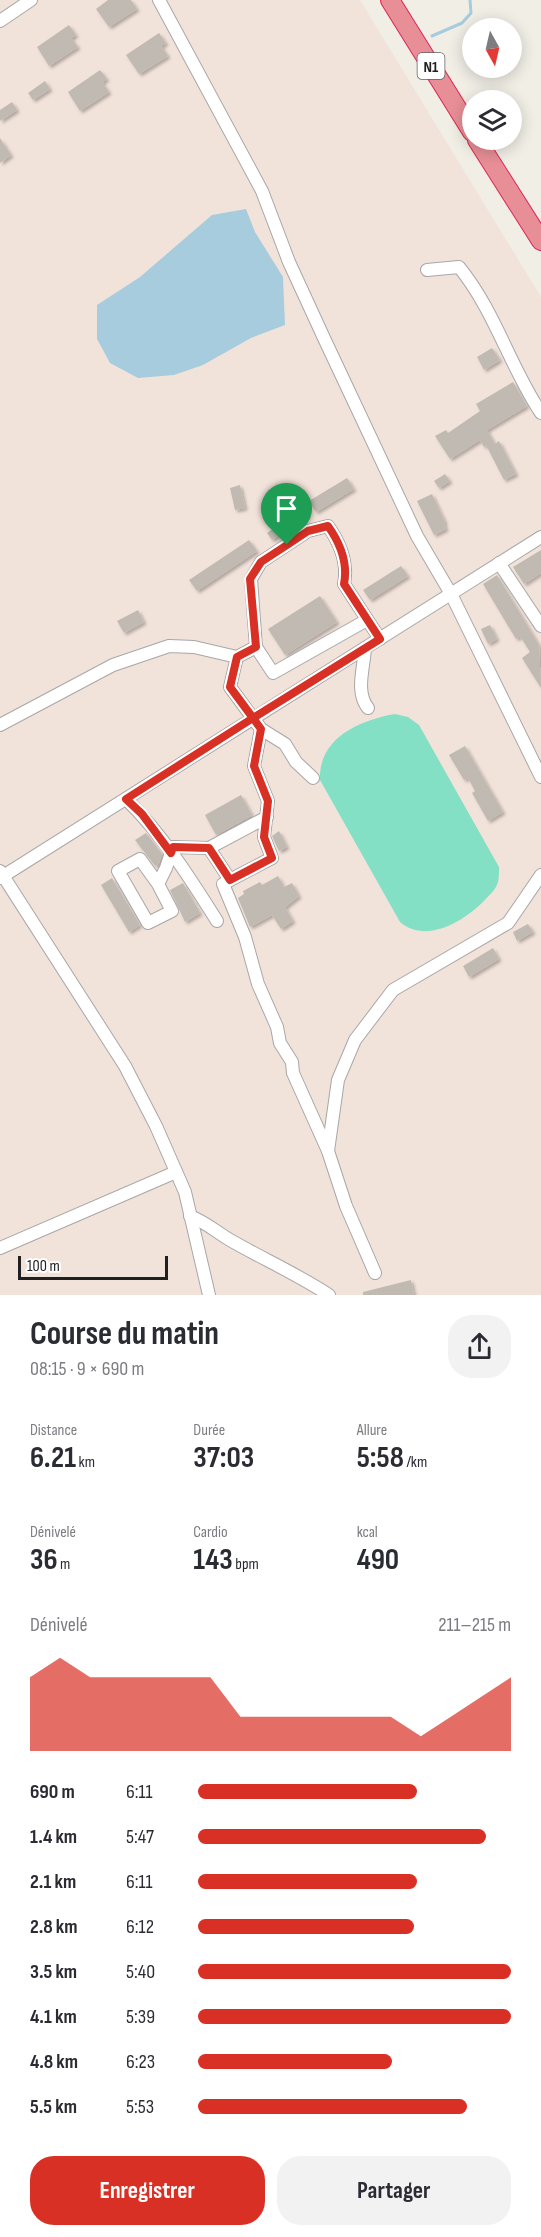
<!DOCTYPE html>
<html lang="fr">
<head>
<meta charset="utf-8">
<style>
	:root { --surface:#fff; --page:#f2f2f3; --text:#2b2b33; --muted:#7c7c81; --accent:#d93025 }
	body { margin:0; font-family:"Sofia Sans Condensed",sans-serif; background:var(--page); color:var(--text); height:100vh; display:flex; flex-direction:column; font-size:22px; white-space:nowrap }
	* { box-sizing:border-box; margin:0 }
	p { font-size:20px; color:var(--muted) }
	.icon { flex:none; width:33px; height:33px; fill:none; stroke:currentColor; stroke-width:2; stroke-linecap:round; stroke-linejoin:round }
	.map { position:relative; height:1295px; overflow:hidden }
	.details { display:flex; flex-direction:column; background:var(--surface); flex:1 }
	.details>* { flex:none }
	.needle { width:39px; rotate:172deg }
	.controls { position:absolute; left:462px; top:18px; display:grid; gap:12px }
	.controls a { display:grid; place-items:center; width:60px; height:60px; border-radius:50%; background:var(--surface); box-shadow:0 3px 15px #0003; font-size:30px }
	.scale { position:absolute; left:18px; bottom:15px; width:150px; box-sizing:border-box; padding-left:6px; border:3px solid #202020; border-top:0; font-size:16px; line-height:21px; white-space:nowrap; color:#202020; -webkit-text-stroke:4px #fff; paint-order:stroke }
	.pin { position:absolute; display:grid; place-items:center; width:51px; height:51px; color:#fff; margin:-62px -26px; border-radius:50% 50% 50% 0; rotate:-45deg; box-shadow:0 0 6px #0007 }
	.pin .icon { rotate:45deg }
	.round { display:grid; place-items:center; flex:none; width:63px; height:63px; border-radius:24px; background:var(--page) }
	.overview { display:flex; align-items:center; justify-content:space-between; height:102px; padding:0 30px }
	h1 { font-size:33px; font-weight:700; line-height:45px }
	.figures { display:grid; grid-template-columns:repeat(3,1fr); gap:9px; height:102px; padding:6px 30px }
	.figures div { display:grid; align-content:center }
	.figures b { font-size:30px; font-weight:700 }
	.figures small { font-size:16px; font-weight:400 }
	.figures p { font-size:16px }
	.chart { height:168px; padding:12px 30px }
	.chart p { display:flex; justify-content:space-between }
	.chart svg { width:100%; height:108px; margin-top:6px; fill:var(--accent); opacity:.7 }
	.primary-button { display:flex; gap:12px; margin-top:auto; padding:12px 30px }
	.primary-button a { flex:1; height:69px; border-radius:24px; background:var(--accent); color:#fff; font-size:24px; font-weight:700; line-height:69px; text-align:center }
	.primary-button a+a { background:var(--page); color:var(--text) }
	ul { padding:0 30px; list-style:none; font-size:20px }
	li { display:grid; grid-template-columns:96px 72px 1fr; align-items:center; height:45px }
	li i { height:15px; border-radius:8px; background:var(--accent) }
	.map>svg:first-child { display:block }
	.military { fill:#f2e3da }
	.pitch { fill:#84e0c5 }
	.water { fill:#a6ccde }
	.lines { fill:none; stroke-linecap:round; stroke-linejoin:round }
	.stream { stroke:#a6ccde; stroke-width:3 }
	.building { fill:#c1bab2; filter:url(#shadow) }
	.minor-casing { stroke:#a7a7a7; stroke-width:14 }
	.highway-casing { stroke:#dd2553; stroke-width:20 }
	.minor { stroke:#fff; stroke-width:12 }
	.highway { stroke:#e88e96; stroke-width:18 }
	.route-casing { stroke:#fff; stroke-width:12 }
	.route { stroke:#d93025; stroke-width:8 }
	.labels { text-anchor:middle; stroke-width:5; stroke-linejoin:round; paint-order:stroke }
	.shield { fill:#fff; stroke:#636363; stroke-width:1.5 }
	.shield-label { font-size:16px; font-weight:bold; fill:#202020 }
</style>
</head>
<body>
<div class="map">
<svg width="541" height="1295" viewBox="0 0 541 1295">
	<defs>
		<filter id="shadow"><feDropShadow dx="2.5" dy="2.5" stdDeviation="1.5" flood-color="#0004"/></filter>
	</defs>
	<rect width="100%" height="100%" fill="#f1eee6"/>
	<polygon class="military" points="0,0 360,0 541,297 541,1295 0,1295"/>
	<path class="pitch" d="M 395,714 L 408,717 L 419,725 L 499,867 C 499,872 499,877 498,882 C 496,890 489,895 484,901 C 463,922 426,944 400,922 L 320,780 C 318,738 360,720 395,714 Z"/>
	<polygon class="water" points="246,209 255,232 283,277 285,325 251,338 203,365 174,375 138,378 110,363 97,339 97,305 140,277 212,215"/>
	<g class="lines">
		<polyline class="stream" points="432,36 462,23 471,13 470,0"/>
	</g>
	<g class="building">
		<polygon points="108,0 131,0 137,9 109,27 96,9"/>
		<polygon points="69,25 76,35 71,38 78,47 49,66 37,47"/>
		<polygon points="159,33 166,43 161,46 168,56 139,74 126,55"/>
		<polygon points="100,70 107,79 102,82 109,92 80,111 68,92"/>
		<polygon points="45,81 50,89 33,100 28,93"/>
		<polygon points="12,102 17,110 0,121 0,110"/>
		<polygon points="0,138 11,155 0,163"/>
		<polygon points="492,348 500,360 484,370 477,357"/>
		<polygon points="513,382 527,406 487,430 495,444 499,441 516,474 504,480 486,445 484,447 480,440 450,459 435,436 446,430 448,433 480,411 476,404"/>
		<polygon points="445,474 450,481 439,488 434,481"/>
		<polygon points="347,478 354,489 316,512 309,501"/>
		<polygon points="240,485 245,508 235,510 230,488"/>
		<polygon points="432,494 445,522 444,523 446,529 434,535 417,501"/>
		<polygon points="274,528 279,535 272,540 267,533"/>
		<polygon points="249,540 257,551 197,591 189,580"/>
		<polygon points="541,550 541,573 524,584 513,567"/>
		<polygon points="401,566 408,576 370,600 363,590"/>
		<polygon points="497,575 539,645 541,688 522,658 530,652 520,636 516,639 483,584"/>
		<polygon points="320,596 337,622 285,655 268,629"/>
		<polygon points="138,610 144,622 124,633 117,621"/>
		<polygon points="490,625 497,639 488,644 481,629"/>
		<polygon points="465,746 503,812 488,821 472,793 475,791 468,778 464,780 449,755"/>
		<polygon points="241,795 252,815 216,835 205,815"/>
		<polygon points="279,831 287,847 279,851 272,836"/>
		<polygon points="146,833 162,854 159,863 155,866 135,840"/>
		<polygon points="278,876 284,887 292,883 299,896 285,907 293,921 281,929 272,915 250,927 238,898 244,894 243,891 260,882 262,885"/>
		<polygon points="112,878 140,925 129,932 101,885"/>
		<polygon points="183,883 200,913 185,922 170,890"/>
		<polygon points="528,924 533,932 517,941 513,932"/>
		<polygon points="493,948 499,959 469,977 463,966"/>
		<polygon points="411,1280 414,1295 363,1295 363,1292"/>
	</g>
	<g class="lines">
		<g class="minor-casing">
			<g id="minor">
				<polyline points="159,0 262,191 289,262 323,336 417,536 451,594 541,777"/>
				<polyline points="0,21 31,0"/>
				<path d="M 427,270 L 459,267 C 495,311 510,367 541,413"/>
				<polyline points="499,563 541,626"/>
				<path d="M 367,620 L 273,673 L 256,647 L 251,579 L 261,562 L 308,531 L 328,526 C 340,543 348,564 344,584 L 380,639"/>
				<path d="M 365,648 C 364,668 355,692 368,708"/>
				<polyline points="237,657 230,687 261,729 254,766 268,801 264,837 272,858 230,880 209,848 267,817"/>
				<polyline points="0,725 113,665 169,646 194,647 237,657 256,647"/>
				<polyline points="261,729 285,744 296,762 313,778"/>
				<path d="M 126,799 C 162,834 190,878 217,921"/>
				<polyline points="0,871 125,1066 156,1126 185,1192 209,1295"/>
				<polyline points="0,878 541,537"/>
				<polyline points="230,880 223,884 245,937 258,984 277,1027 280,1043 292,1062 293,1073 328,1151"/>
				<polyline points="158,884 140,859 118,871 148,923 172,911 158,884 166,868 173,847 209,848"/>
				<path d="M 190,1216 C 207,1223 215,1231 230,1240 C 263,1259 297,1274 329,1295"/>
				<polyline points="0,1248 176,1172"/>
				<polyline points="375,1273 346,1206 328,1151 338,1080 355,1040 393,990 508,923 541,875"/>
			</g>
		</g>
		<g class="highway-casing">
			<g id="highway">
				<polyline points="390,0 472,132"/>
				<polyline points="477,140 541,241"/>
			</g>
		</g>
		<use href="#minor" class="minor"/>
		<use href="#highway" class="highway"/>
	</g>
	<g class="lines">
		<g class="route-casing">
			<path id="route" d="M 287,545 L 261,562 L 250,579 L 256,647 L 237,657 L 230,687 L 253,718 L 126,799 L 142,814 L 171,853 L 173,847 L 209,848 L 230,880 L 272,858 L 264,837 L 268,801 L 254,766 L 261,729 L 253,718 L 380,639 L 344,584 C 348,564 340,543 328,526 L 308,531 L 287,545"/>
		</g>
		<use href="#route" class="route"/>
	</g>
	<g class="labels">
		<rect class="shield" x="417.5" y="53" width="27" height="26" rx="4.5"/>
		<g class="shield-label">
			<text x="431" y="72">N1</text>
		</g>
	</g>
</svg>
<div class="controls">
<a><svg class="needle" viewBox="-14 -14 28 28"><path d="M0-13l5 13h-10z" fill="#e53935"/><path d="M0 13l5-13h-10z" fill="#7c7c81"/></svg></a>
<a><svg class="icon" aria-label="layers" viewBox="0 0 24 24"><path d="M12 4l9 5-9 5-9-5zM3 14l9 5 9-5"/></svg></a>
</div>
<div class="scale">100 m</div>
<div class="pin" style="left:287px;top:545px;background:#1e9e55"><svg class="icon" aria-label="arrive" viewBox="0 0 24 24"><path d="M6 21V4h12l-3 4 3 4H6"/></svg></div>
</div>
<section class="details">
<div class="overview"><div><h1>Course du matin</h1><p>08:15 · 9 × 690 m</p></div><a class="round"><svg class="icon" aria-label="share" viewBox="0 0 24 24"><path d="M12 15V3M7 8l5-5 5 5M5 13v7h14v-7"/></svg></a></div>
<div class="figures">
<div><p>Distance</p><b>6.21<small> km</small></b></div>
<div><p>Durée</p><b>37:03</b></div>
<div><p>Allure</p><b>5:58<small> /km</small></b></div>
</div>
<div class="figures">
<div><p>Dénivelé</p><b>36<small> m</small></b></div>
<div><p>Cardio</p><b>143<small> bpm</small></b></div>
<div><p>kcal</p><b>490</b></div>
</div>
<div class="chart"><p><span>Dénivelé</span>211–215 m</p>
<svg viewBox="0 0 160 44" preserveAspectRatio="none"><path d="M0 44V14L10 6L20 14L30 14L40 14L50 14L60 14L70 30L80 30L90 30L100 30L110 30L120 30L130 38L140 30L150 22L160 14V44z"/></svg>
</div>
<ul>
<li><b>690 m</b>6:11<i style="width:70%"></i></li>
<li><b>1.4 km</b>5:47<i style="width:92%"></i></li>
<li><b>2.1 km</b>6:11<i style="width:70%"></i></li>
<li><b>2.8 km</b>6:12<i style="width:69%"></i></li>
<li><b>3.5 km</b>5:40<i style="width:100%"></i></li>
<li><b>4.1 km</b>5:39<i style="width:100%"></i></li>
<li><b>4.8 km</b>6:23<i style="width:62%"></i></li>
<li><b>5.5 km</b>5:53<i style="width:86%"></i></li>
</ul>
<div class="primary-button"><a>Enregistrer</a><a>Partager</a></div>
</section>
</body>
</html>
